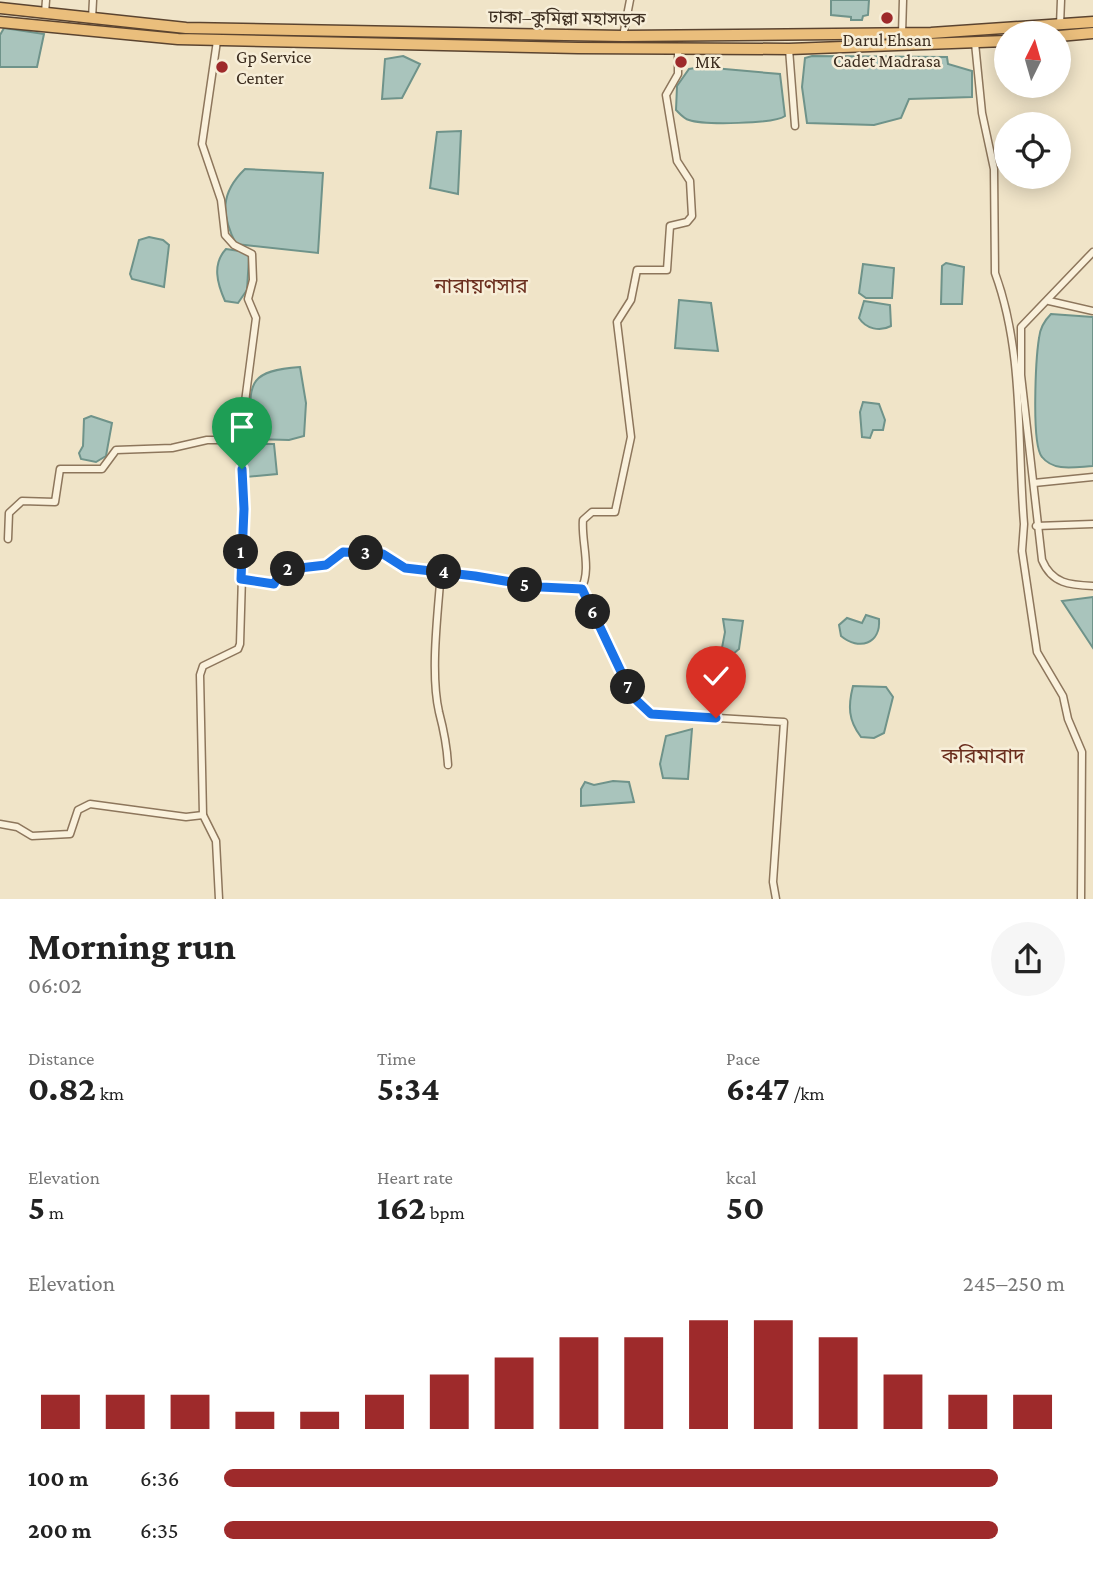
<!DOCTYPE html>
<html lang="en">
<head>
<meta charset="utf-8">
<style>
	:root { --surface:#fff; --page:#f6f6f6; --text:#222; --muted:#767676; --accent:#9e2a2b }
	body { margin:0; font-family:"Crimson Pro","Noto Sans Bengali",serif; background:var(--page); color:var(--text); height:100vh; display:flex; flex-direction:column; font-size:26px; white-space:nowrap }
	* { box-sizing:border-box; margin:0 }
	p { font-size:23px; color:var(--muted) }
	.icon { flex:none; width:38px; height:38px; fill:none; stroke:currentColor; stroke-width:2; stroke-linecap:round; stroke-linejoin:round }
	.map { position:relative; height:899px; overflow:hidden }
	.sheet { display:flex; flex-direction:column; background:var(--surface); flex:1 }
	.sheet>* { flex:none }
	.needle { width:46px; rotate:5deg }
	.controls { position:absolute; left:994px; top:21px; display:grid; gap:14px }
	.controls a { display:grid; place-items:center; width:77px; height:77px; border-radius:50%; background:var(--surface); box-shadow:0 4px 18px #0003; font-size:35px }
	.pin { position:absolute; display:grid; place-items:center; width:60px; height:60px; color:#fff; margin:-72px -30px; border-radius:50% 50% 50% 0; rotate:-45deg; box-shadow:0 0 7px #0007 }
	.pin .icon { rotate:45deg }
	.km { position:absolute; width:35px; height:35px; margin:-18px; border-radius:50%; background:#222; color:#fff; font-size:19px; line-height:35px; text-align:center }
	.round { display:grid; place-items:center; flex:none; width:74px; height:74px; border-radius:37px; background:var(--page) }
	.summary { display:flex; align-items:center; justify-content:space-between; height:119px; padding:0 28px }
	h1 { font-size:38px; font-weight:700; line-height:52px }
	.metrics { display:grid; grid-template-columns:repeat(3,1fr); gap:10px; height:119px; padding:7px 28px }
	.metrics div { display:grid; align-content:center }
	.metrics b { font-size:35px; font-weight:700 }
	.metrics small { font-size:19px; font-weight:400 }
	.metrics p { font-size:19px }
	.chart { height:196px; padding:14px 28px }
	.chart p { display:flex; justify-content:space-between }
	.chart svg { width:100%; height:126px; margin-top:7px; stroke:var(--accent); stroke-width:6 }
	ul { padding:0 28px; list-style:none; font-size:23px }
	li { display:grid; grid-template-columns:112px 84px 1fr; align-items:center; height:52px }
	li i { height:18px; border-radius:9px; background:var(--accent) }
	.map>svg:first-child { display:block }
	.water { fill:#a9c4bc; stroke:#6f938a; stroke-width:2 }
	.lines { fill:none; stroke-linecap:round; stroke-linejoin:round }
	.minor-casing { stroke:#8d765c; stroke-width:9 }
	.trunk-casing { stroke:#5b4430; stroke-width:13 }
	.minor { stroke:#faf1dc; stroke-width:6 }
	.trunk { stroke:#eabe7c; stroke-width:10 }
	.route-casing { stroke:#fff; stroke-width:14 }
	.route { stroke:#1a73e8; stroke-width:9 }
	.poi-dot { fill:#9e2a2b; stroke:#f7eed8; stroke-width:2.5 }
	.labels { text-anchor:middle; stroke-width:5; stroke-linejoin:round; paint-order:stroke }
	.street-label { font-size:18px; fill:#3d2e20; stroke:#f7eed8 }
	.poi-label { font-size:18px; fill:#3d2e20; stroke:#f7eed8; text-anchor:start }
	.quarter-label { font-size:21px; fill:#6b2e1e; stroke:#f7eed8 }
</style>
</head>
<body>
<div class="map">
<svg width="1093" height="899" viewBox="0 0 1093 899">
	<rect width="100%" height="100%" fill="#f0e4c8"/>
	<g class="water">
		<polygon points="831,0 869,0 868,15 863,16 862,20 851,20 851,17 831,15"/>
		<polygon points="4,28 44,34 37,67 0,67 0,35"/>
		<polygon points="403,56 420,64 402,98 382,99 385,59"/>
		<polygon points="812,56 947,57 948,64 972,71 972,97 909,99 901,118 874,125 807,123 802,87 805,58"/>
		<path d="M 702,67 L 780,74 L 785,116 C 775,124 703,125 689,120 C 684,119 680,114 676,110 L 677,86 L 689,69 Z"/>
		<polygon points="461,131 458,194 430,188 437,132"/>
		<path d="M 245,169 L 323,173 L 318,253 L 236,244 C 221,215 220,193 245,169 Z"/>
		<polygon points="149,237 163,240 169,245 164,287 132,279 130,274 139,240"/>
		<path d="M 226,249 L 246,252 L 249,257 L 247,290 L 238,303 L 225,301 C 217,283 212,264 226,249 Z"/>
		<polygon points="946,263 964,267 962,304 941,304 942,266"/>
		<polygon points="863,264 894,268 892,298 866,298 859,293"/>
		<polygon points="679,300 711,303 718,351 675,348"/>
		<path d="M 864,301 L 890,305 L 891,326 C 880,332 866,329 859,318 Z"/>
		<path d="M 1051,314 L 1093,317 L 1093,466 C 1075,467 1054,472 1042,457 C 1031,444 1036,357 1039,338 C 1040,328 1044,321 1051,314 Z"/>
		<path d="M 300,367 L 306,403 L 304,436 L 289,440 L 250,439 C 252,389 240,371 300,367 Z"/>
		<polygon points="863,402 879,404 885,420 883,430 873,430 870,438 862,437 860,412"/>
		<polygon points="91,416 112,423 106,456 96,462 81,459 79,453 83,446 84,419"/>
		<polygon points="242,444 274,444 277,474 246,477"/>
		<polygon points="1093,597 1093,648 1062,601"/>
		<path d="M 866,615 L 879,619 C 881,644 859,651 841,636 L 839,625 L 847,618 L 862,623 Z"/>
		<polygon points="723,619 743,621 739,649 733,654 721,653 725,632"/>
		<path d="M 853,686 L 886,687 L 893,697 L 884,733 L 874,738 L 861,737 C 848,720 848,706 853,686 Z"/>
		<polygon points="692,729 688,779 663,778 660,764 666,736"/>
		<polygon points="613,781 629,782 634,802 581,806 581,789 585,782 594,785"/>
	</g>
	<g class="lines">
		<g class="minor-casing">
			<g id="minor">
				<polyline points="45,13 46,0"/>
				<polyline points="92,19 93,0"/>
				<polyline points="1060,25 1061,0"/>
				<polyline points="902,34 903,0"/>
				<polyline points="623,36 630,0"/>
				<polyline points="217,41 202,144 221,200 225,235 234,245 252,254 253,280 248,299 256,318 240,440 244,509 240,644 238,649 203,666 200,675 203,815 216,841 219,899"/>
				<path d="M 975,43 L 982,113 L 994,169 L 995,273 C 1024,352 1017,440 1024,524 L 1022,551 L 1037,652 L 1063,696 L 1068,719 L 1082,752 L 1081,899"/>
				<path d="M 678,49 L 678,74 L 666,95 L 677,161 L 690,181 L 692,216 L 687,222 L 670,226 L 667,270 L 637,270 L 631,300 L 617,322 L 631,437 L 615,512 L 592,512 L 583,520 C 581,541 592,570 581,589 L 633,697 L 651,714 L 784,722 L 773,882 L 776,899"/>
				<polyline points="789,49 795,126"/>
				<path d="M 1093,252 L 1021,327 L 1021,375 L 1042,560 C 1052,584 1070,585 1093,586"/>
				<polyline points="1049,301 1093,311"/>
				<polyline points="1034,483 1093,477"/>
				<polyline points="1036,526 1093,524"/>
				<polyline points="8,539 9,513 22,501 55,502 60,469 102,469 116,450 172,448 207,440 240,440"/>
				<path d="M 441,571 C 438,612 430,673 439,712 C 444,731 447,746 448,765"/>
				<polyline points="241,579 274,584 282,570 325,565 343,552 383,554 405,568 475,576 542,587 581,589"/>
				<polyline points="0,824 17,827 32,836 70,834 78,810 90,804 186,817 203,815"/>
			</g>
		</g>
		<g class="trunk-casing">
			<g id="trunk">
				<polyline points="0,8 186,28 623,36 931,33 1093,22"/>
				<polyline points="0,22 178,39 578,48 789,49 1006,41"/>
				<polyline points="1059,36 1093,33"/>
			</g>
		</g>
		<use href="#minor" class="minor"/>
		<use href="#trunk" class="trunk"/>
	</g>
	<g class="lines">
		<g class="route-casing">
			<polyline id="route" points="242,469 244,509 241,579 274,584 282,570 326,565 343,552 383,554 405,568 475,576 541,587 582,589 633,697 651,714 716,718"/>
		</g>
		<use href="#route" class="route"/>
	</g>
	<g class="poi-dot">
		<circle cx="887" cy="18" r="7"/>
		<circle cx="681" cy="62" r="7"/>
		<circle cx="222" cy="67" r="7"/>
	</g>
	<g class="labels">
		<g class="street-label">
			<text transform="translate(567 18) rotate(1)" y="6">ঢাকা–কুমিল্লা মহাসড়ক</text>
		</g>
		<g class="poi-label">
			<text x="887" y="46" text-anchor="middle">Darul Ehsan<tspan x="887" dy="21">Cadet Madrasa</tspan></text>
			<text x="236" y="63">Gp Service<tspan x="236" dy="21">Center</tspan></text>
			<text x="695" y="68">MK</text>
		</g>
		<g class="quarter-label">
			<text x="481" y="293">নারায়ণসার</text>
			<text x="983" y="763">করিমাবাদ</text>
		</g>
	</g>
</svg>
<div class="controls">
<a><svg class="needle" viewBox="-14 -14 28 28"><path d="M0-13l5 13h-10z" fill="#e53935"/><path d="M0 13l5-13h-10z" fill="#767676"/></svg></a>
<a><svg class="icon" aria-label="locate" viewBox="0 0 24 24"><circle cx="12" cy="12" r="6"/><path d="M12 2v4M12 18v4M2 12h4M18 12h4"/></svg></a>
</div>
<div class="pin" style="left:242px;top:469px;background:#1e9e55"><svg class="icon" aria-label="arrive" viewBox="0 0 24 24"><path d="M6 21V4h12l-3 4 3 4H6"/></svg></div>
<div class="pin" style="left:716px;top:718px;background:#d93025"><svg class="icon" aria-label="check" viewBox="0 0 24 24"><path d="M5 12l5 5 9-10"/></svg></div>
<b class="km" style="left:241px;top:552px">1</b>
<b class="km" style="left:288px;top:569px">2</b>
<b class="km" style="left:366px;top:553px">3</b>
<b class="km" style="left:444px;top:572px">4</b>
<b class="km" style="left:525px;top:585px">5</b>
<b class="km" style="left:593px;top:612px">6</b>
<b class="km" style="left:628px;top:687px">7</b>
</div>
<section class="sheet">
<div class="summary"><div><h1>Morning run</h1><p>06:02</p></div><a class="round"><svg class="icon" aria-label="share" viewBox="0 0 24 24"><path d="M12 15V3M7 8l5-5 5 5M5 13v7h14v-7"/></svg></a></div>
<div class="metrics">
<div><p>Distance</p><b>0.82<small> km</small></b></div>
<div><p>Time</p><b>5:34</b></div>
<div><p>Pace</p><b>6:47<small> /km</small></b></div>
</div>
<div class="metrics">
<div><p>Elevation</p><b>5<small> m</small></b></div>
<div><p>Heart rate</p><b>162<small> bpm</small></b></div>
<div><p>kcal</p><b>50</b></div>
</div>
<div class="chart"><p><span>Elevation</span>245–250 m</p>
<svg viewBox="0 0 160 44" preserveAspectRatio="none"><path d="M5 44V32M15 44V32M25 44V32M35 44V38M45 44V38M55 44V32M65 44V25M75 44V19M85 44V12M95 44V12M105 44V6M115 44V6M125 44V12M135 44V25M145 44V32M155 44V32"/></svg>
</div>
<ul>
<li><b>100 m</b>6:36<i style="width:92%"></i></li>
<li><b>200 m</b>6:35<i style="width:92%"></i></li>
</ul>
</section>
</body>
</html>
